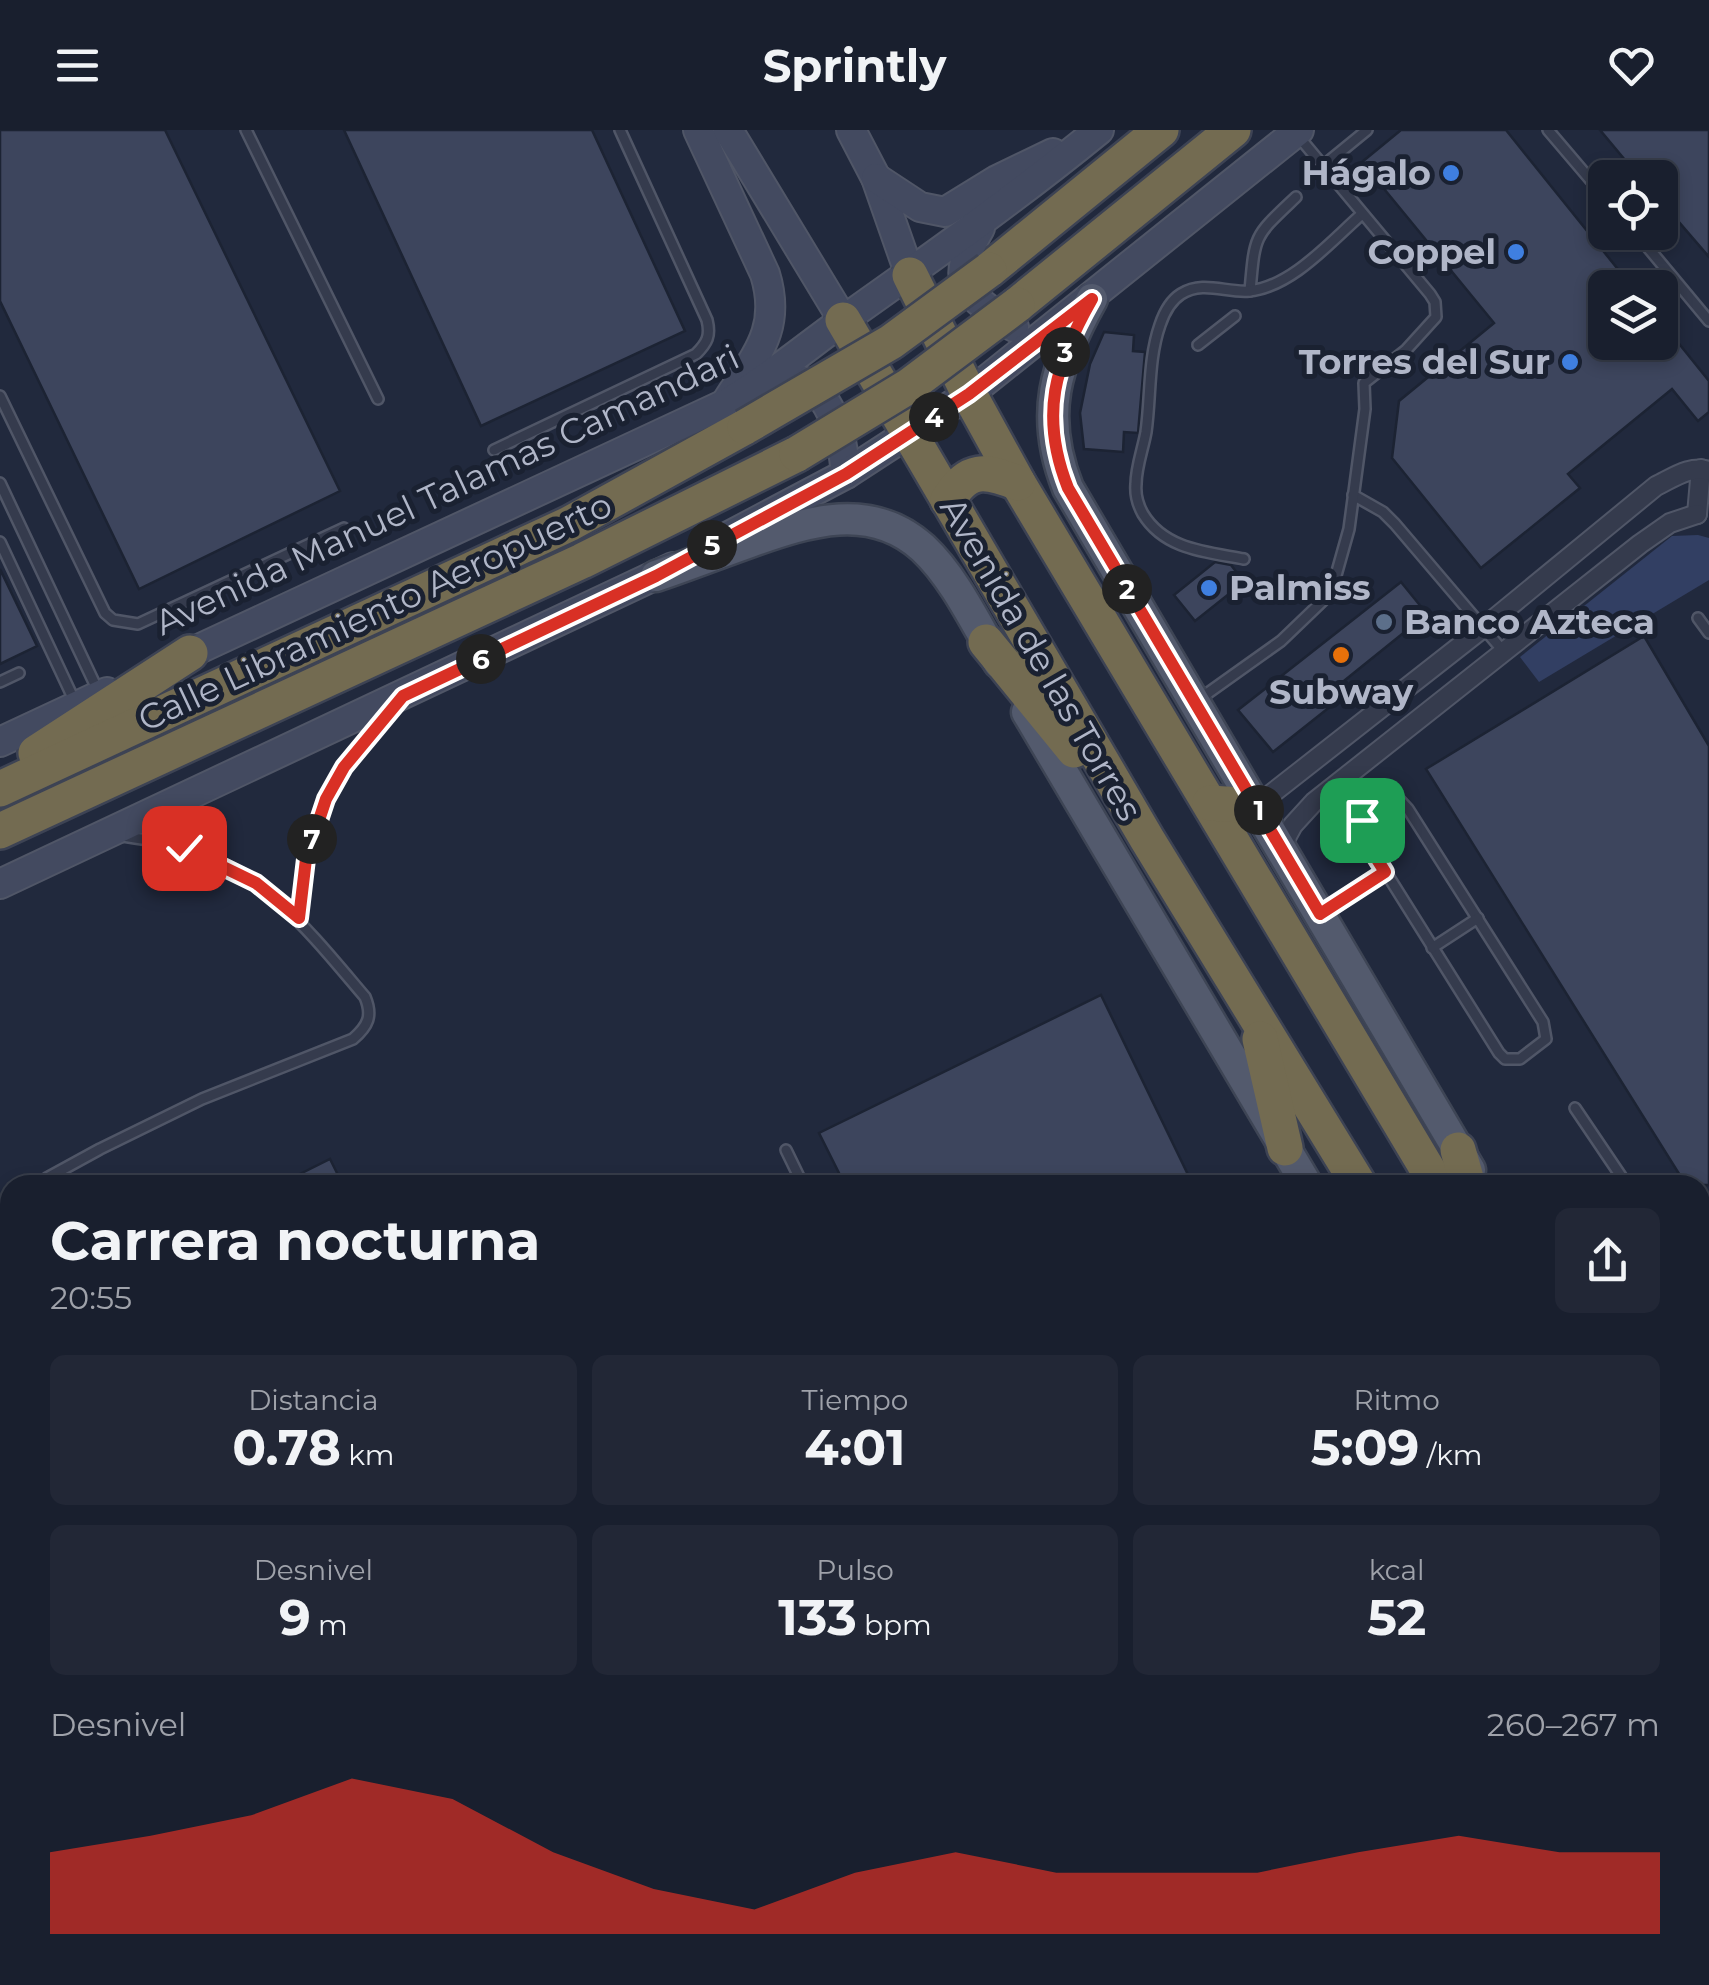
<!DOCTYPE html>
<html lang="es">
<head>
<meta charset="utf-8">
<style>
	:root { --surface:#191f2e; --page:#222736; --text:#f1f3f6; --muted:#9fa2aa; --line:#373d4a; --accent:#d93025 }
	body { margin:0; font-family:Montserrat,sans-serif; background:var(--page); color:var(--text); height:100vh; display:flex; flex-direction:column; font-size:38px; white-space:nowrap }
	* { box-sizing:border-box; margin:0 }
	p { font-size:32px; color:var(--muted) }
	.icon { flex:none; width:55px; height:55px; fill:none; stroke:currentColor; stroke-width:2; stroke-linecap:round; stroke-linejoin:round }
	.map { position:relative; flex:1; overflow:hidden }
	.side { position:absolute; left:0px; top:1045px; width:1710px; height:810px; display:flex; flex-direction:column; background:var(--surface); border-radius:30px 30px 0 0; box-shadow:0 5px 15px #0003,0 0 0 2px var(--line) }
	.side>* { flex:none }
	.fabs { position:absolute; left:1588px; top:30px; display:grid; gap:20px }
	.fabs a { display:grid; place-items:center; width:90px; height:90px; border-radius:15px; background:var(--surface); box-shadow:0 5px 15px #0003,0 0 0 2px var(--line); font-size:50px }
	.pin { position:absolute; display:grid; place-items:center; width:85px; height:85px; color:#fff; margin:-42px; border-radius:20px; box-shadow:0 5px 15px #0006 }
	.km { position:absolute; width:50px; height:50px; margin:-25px; border-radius:50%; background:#222; color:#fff; font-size:28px; line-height:50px; text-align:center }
	.round { display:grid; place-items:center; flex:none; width:105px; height:105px; border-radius:15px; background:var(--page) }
	.headline { display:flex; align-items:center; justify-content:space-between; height:170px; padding:0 50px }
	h1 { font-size:55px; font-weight:700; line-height:75px }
	.figures { display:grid; grid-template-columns:repeat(3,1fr); gap:15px; height:170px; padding:10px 50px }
	.figures div { display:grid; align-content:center; border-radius:15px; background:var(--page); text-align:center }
	.figures b { font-size:50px; font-weight:700 }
	.figures small { font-size:28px; font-weight:400 }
	.figures p { font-size:28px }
	.chart { height:280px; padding:20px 50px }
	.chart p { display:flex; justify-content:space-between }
	.chart svg { width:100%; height:180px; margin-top:10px; fill:var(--accent); opacity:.7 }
	header { display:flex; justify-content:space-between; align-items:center; height:130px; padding:0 50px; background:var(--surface); font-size:45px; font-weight:700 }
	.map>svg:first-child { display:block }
	.water { fill:#323f63 }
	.building { fill:#3d455d; stroke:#1c2333; stroke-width:2.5 }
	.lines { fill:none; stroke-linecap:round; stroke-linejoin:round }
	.lane-casing { stroke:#505667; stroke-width:14 }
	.street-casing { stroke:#505667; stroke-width:22 }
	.secondary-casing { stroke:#505667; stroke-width:32 }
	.primary-casing { stroke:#3e4555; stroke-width:35 }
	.highway-casing { stroke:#3d4354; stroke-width:40 }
	.lane { stroke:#353b4d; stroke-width:9 }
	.street { stroke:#353b4d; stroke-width:18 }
	.secondary { stroke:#434a60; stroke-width:28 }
	.primary { stroke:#535a6d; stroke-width:30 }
	.highway { stroke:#736b51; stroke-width:35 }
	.highway-bridge-casing { stroke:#3d4354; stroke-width:40; stroke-linecap:butt }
	.highway-bridge { stroke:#736b51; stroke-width:35 }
	.route-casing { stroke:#fff; stroke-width:20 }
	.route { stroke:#d93025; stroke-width:12 }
	.shop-dot { fill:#3f7fe0; stroke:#1a2131; stroke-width:4 }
	.service-dot { fill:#5c6f8a; stroke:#1a2131; stroke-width:4 }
	.food-dot { fill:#e8710a; stroke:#1a2131; stroke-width:4 }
	.labels { text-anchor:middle; stroke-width:10; stroke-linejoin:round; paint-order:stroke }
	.poi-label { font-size:35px; font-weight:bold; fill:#b0b6c8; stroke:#1a2131; text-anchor:end }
	.street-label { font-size:35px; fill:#b0b6c8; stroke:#1a2131 }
</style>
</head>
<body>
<header><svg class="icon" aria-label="menu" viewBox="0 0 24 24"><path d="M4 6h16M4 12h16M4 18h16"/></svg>Sprintly<svg class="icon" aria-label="heart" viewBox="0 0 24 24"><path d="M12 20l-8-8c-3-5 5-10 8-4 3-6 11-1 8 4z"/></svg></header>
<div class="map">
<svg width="1709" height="1855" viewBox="0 0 1709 1855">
	<rect width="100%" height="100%" fill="#21293d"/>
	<polygon class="water" points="1698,405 1709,408 1709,450 1539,552 1520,527 1672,406"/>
	<g class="building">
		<polygon points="0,0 165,0 340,361 139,459 0,171"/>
		<polygon points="344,0 592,0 685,201 481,296"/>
		<polygon points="1401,0 1506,0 1633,158 1605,158 1605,212 1660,212 1660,190 1709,251 1709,282 1698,291 1672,259 1568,344 1580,358 1481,438 1392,328 1399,271 1494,193 1362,32"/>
		<polygon points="1600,0 1709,0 1709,127 1660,70 1660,48 1640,48"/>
		<polygon points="1104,202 1134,205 1133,221 1145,222 1138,303 1124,302 1123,322 1084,319 1080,283 1090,234"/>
		<polygon points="1215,432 1231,435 1244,452 1195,491 1174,465"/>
		<polygon points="0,439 37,516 0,534"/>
		<polygon points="1401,452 1427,484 1324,567 1331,576 1273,622 1238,580"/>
		<polygon points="1644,506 1709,616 1709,1055 1686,1055 1426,639"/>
		<polygon points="1101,865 1193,1055 845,1055 819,1003"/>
		<polygon points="330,1029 343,1055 278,1055"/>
	</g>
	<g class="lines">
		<g class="lane-casing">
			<g id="lane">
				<polyline points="246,0 378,269"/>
				<polyline points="1548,0 1605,67"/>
				<polyline points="1323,36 1367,0"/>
				<polyline points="1635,102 1709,191"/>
				<path d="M 1250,161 C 1255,103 1254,107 1296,67"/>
				<polyline points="1198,215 1235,186"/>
				<polyline points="0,266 105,483 113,490 138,494 344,398"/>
				<path d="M 494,320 L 696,224 C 707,213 711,206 707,190 L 620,0"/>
				<polyline points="0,353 99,563"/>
				<polyline points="1353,365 1383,382 1395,394 1504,522"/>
				<polyline points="0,412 75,572"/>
				<path d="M 1244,429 C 1207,422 1165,420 1143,384 C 1138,375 1135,365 1136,354 C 1136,337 1143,319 1146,302 C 1151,267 1148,229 1160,195 C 1164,183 1170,171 1181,164 C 1203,150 1226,163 1249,161 C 1292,157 1331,111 1362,84"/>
				<polyline points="1698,488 1709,503"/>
				<polyline points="0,552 19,543"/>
				<polyline points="1201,568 1281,511 1331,463 1349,399 1365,279 1364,253 1406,220 1436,187 1435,172 1430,164 1299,7"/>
				<polygon points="1397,667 1408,679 1543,892 1546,909 1520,929 1505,929 1499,923 1360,701 1363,690"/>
				<polyline points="1324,781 1385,742"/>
				<path d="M 299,788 C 304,698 332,648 390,581"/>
				<polyline points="1432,818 1478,788"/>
				<polyline points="1575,978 1627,1055"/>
				<polyline points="786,1020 803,1055"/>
				<path d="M 40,1055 L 47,1048 L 100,1019 L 202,969 L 353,909 C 368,896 373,886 365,867 C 313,806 264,741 183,717 C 163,712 142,709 122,706"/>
				<polyline points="1700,1257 1709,1250"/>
				<polyline points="1700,1279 1701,1300 1709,1317"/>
				<polyline points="337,1845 342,1855"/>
				<polyline points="736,1845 742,1855"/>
				<polyline points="630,1855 649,1845"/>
				<polyline points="768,1855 790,1845"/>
				<polyline points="890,1855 907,1845"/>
			</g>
		</g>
		<g class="street-casing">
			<g id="street">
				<polyline points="1697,384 1701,339"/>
				<path d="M 1256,676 L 1483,498 L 1656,356 C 1673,348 1690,335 1709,341"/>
				<polyline points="1281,717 1293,695 1314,672 1640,414 1670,393 1697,384"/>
				<polyline points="1093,1845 1099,1855"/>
				<polyline points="1491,1845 1495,1851"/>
				<polyline points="1579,1845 1585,1855"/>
				<polyline points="1034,1855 1051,1845"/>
			</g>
		</g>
		<g class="secondary-casing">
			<g id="secondary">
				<path d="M 698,0 L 765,144 C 782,199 756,225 727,271"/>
				<polyline points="728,0 843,190"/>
				<polyline points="851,0 876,48 910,145"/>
				<polyline points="876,48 920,77 945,82 997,50 1053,23"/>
				<path d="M 980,98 C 947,156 965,162 1014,197"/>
				<path d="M 797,249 C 833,261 843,311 846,344"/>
				<polyline points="710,416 846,344 969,264 1299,0"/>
				<path d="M 173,531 L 725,274 C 768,249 805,218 845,189 C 931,128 1017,67 1099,0"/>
				<polyline points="0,612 107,562"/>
				<polyline points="0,754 673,437"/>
			</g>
		</g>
		<g class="primary-casing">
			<g id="primary">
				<path d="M 1092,169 C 1055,235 1039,285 1068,358 L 1470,1040"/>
				<path d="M 656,446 C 688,435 719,423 750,412 C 809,391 871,371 923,418 C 955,448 977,496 999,533"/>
				<polyline points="1027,582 1307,1055"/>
				<polyline points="1700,1425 1709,1440"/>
				<polyline points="1700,1711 1709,1726"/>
			</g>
		</g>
		<g class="highway-casing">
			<g id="highway">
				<polyline points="989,140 1161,0"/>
				<polyline points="910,145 969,264 1018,353 1437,1055"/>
				<polyline points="1017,175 1233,0"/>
				<polyline points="843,190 1147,709 1359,1055"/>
				<path d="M 948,370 C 968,337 985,340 1018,353"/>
				<polyline points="986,512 1074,620"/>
				<polyline points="36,623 190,523"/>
				<polyline points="0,659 569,394 745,297"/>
				<polyline points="1210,673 1256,676"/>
				<polyline points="0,701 582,431 797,324"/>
				<polyline points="1260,909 1285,1018"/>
				<polyline points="1458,1020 1468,1055"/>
				<polyline points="1700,1494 1709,1510"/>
				<polyline points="1700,1631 1709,1646"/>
			</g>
		</g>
		<use href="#lane" class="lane"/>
		<use href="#street" class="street"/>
		<use href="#secondary" class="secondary"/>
		<use href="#primary" class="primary"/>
		<use href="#highway" class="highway"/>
		<g class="highway-bridge-casing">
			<g id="highway-bridge">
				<polyline points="745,297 891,212 989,140"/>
				<polyline points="797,324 909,256 1017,175"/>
			</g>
		</g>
		<use href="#highway-bridge" class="highway-bridge"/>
	</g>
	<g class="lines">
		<g class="route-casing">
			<path id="route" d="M 184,718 L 256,753 L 299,788 L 306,729 L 326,669 L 344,637 L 403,566 L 656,446 L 846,344 L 969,264 L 1092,169 C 1055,234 1039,285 1068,358 L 1320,784 L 1385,742 L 1360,702 L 1362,690"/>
		</g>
		<use href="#route" class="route"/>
	</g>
	<g class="shop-dot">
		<circle cx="1451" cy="43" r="10"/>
		<circle cx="1516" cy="122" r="10"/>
		<circle cx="1570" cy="232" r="10"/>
		<circle cx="1209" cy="458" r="10"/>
	</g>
	<circle class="service-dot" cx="1384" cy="492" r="10"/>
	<circle class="food-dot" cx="1341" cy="525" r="10"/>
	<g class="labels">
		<g class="poi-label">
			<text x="1431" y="55">Hágalo</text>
			<text x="1496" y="134">Coppel</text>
			<text x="1550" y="244">Torres del Sur</text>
			<text x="1229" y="470" text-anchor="start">Palmiss</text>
			<text x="1404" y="504" text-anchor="start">Banco Azteca</text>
			<text x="1341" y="574" text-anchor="middle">Subway</text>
		</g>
		<g class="street-label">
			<text transform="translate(447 360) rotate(-25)" y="12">Avenida Manuel Talamas Camandari</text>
			<text transform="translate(375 482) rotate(-25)" y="12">Calle Libramiento Aeropuerto</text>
			<text transform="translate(1041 529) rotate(60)" y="12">Avenida de las Torres</text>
		</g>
	</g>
</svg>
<div class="fabs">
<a><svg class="icon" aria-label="locate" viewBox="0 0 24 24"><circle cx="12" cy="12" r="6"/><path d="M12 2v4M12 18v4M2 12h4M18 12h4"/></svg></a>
<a><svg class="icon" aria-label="layers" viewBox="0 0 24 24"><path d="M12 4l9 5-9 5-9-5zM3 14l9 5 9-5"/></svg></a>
</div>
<div class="pin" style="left:1362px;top:690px;background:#1e9e55"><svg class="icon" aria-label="arrive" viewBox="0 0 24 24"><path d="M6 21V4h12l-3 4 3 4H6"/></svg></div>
<div class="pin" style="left:184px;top:718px;background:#d93025"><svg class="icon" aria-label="check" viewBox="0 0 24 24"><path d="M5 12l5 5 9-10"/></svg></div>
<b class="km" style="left:1259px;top:680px">1</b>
<b class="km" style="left:1127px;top:459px">2</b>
<b class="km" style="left:1065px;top:222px">3</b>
<b class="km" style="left:934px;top:287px">4</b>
<b class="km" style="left:712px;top:415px">5</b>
<b class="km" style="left:481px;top:529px">6</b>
<b class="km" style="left:312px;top:709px">7</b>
<section class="side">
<div class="headline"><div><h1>Carrera nocturna</h1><p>20:55</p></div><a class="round"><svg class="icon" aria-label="share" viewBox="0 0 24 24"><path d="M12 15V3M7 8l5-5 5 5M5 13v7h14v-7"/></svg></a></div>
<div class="figures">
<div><p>Distancia</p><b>0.78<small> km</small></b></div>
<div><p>Tiempo</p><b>4:01</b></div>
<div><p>Ritmo</p><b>5:09<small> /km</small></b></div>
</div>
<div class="figures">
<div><p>Desnivel</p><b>9<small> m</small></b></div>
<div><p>Pulso</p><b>133<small> bpm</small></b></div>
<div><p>kcal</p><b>52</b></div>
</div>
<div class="chart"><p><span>Desnivel</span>260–267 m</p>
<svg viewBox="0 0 160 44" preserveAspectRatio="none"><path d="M0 44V24L10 20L20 15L30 6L40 11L50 24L60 33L70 38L80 29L90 24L100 29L110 29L120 29L130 24L140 20L150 24L160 24V44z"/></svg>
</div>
</section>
</div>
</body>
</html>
